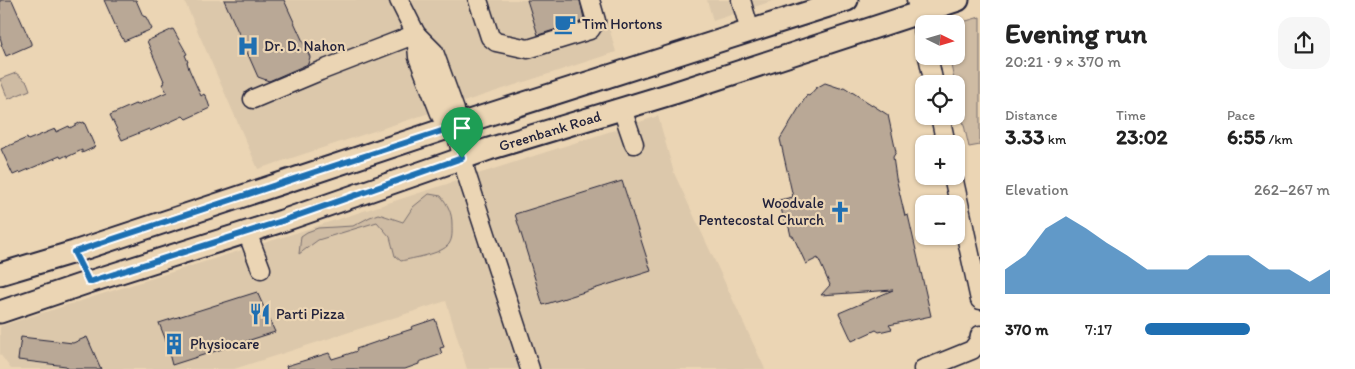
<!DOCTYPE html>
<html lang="en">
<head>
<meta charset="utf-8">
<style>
	:root { --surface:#fff; --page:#f6f6f6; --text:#222; --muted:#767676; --accent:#1f6fb2 }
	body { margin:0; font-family:Itim,sans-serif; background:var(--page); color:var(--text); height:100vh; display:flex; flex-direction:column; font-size:19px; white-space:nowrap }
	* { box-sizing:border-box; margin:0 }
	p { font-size:16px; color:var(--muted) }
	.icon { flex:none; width:28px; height:28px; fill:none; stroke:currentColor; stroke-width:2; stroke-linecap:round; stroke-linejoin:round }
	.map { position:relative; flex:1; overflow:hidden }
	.details { display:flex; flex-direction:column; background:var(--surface); width:375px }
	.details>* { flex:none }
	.needle { width:32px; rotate:95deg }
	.tools { position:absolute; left:915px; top:15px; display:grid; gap:10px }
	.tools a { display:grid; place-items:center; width:50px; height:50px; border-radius:10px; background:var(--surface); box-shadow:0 1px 4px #0004; font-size:25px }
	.pin { position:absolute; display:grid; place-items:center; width:42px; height:42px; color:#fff; margin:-51px -21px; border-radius:50% 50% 50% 0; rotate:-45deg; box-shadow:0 0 5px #0007 }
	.pin .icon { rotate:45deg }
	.round { display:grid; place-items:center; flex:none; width:52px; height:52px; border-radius:15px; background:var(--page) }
	.overview { display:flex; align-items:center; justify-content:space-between; height:85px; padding:0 25px }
	h1 { font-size:28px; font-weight:700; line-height:38px }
	.metrics { display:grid; grid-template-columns:repeat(3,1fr); gap:8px; height:85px; padding:5px 25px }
	.metrics div { display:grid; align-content:center }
	.metrics b { font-size:21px; font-weight:700 }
	.metrics small { font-size:14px; font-weight:400 }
	.metrics p { font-size:14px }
	.chart { height:140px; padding:10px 25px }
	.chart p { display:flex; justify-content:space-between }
	.chart svg { width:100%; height:90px; margin-top:5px; fill:var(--accent); opacity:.7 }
	ul { padding:0 25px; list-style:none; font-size:16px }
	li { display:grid; grid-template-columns:80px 60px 1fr; align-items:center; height:38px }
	li i { height:12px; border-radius:6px; background:var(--accent) }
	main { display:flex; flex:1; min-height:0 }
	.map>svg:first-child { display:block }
	.built { fill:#dcc8ab }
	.green { fill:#cebba3; stroke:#786e6f }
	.building { fill:#b9a896; stroke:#22223b }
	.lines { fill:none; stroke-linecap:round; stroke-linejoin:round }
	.minor-casing { stroke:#22223b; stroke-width:21 }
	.major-casing { stroke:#22223b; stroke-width:25 }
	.minor { stroke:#ebd5b4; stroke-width:18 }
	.major { stroke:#ebd5b4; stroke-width:21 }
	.route-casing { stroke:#fff; stroke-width:10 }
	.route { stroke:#1f6fb2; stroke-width:6 }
	.labels { text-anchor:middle; stroke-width:4.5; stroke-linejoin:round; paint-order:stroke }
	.poi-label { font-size:15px; fill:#22223b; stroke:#ebd5b4; text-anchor:start }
	.street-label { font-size:15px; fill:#22223b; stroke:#ebd5b4 }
</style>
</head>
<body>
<main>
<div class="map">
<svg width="980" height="369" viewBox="0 0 980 369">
	<rect width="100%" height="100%" fill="#ebd5b4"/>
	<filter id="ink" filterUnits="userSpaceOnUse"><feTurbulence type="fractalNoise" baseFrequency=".02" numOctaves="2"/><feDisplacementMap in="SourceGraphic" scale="10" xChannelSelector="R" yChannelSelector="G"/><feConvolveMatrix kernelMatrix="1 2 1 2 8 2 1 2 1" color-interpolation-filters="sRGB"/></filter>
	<g filter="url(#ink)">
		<g class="built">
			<polygon points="184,0 601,0 616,52 258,169"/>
			<polygon points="707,0 775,0 713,21"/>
			<polygon points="658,116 674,173 765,369 467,369 446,301 234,369 11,369 0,354 0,327 1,326 283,237"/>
		</g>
		<g class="green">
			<polygon points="980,17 980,145 969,147 956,90 956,84 955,84 949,56 956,56 956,24"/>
			<polygon points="16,73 27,82 30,90 8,99 0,79"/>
			<path d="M 429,194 L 441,196 C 448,205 452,213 452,224 C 452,231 453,238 449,244 C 442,254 413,258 401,261 L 395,256 L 390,237 L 377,222 L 318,240 L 299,254 L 301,236 L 307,232 L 318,228 L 353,226 L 370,217 L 378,214 L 385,216 L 403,222 L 413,207 Z"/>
		</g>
		<g class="building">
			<polygon points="0,0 12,0 31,43 31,45 6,56 1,44 2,44 0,37"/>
			<polygon points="104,0 136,0 143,16 146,17 152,29 124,41 116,27"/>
			<polygon points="224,0 284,0 310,57 308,64 269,81 258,77"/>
			<polygon points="527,0 580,0 584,19 583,21 538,35"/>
			<polygon points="173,29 187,54 185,55 188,62 187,62 189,69 201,96 204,94 205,96 206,96 210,108 186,119 183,116 150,131 149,129 122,140 110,115 135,104 138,105 143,102 143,103 167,92 162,84 164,83 163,81 164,81 147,41"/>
			<polygon points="825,83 840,88 844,87 888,115 896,152 893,157 896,178 905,216 908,215 931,316 889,325 892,329 879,332 876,330 852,341 839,313 893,290 821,295 830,285 818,258 806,264 793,236 791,236 787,219 784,220 779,200 793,197 780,139 807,95 809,96 816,88"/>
			<polygon points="81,122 82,123 84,122 95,147 82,153 82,150 67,157 67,155 61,158 60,156 20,173 20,172 13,175 1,149 27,138 28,140 55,129 56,132 69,126 70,128"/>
			<polygon points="622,181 651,271 543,305 515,214"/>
			<polygon points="257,292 275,332 172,365 165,338 159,323"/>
			<polygon points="435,319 444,347 440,348 442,354 419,362 419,364 405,369 287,369 286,366 329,353 332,359 345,355 357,351 356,349 388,338 387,337 412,329 411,327"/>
			<polygon points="21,337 73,343 87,337 101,369 68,369 66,366 18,360"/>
		</g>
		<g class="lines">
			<g class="minor-casing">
				<g id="minor">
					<polyline points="399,0 416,34 434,52 455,110 455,127 466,173 530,369"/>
					<polyline points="478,0 490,37 496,42 528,49 590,30 596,21 590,0"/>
					<polyline points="741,0 750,31"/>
					<polyline points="916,0 924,33"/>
					<polyline points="416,34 418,57 441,116 455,127"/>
					<polyline points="928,56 934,84"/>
					<polyline points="253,99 320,71 416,34"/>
					<polyline points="622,109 634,144"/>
					<polyline points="940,116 946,144"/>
					<polyline points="953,176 980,300"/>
					<polyline points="247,232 261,269"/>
					<polyline points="923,369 935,365 972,350 979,341 980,335"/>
				</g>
			</g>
			<g class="major-casing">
				<g id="major">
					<polyline points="0,274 74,252 481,117 847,0"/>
					<polyline points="0,312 89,282 282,221 489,149 674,93 958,0"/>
				</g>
			</g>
			<use href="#minor" class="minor"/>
			<use href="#major" class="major"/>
		</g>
	</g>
	<g class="lines" filter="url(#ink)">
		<g class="route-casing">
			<polygon id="route" points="454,127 462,158 282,221 89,282 74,252 318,171"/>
		</g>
		<use href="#route" class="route"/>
	</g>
	<defs>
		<g id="cafe-bare" transform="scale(1.725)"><path d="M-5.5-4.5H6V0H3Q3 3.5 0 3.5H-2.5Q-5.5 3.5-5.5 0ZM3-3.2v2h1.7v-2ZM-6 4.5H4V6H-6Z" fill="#1f6fb2" stroke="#ebd5b4" stroke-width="2.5" paint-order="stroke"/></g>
		<g id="hospital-bare" transform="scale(1.725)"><path d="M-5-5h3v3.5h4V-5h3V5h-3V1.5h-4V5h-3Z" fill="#1f6fb2" stroke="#ebd5b4" stroke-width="2.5" paint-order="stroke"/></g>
		<g id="church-bare" transform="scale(1.725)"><path d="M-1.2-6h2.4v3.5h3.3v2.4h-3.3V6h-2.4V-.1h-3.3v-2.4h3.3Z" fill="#1f6fb2" stroke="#ebd5b4" stroke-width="2.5" paint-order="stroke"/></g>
		<g id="restaurant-bare" transform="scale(1.725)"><path d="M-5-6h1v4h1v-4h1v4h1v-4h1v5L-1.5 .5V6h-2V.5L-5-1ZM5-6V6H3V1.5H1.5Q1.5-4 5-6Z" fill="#1f6fb2" stroke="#ebd5b4" stroke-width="2.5" paint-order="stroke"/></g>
		<g id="building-bare" transform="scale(1.725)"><path d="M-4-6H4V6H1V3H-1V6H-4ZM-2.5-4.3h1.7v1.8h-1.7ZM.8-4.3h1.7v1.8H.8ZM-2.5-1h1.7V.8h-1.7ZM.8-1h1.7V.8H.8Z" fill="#1f6fb2" stroke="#ebd5b4" stroke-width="2.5" paint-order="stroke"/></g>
	</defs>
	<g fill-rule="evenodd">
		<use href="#cafe-bare" x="565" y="24"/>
		<use href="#hospital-bare" x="248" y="46"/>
		<use href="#church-bare" x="840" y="212"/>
		<use href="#restaurant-bare" x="260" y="314"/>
		<use href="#building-bare" x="174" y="344"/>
	</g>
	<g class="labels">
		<g class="poi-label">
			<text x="582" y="29">Tim Hortons</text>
			<text x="264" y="51">Dr. D. Nahon</text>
			<text x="824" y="208" text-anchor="end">Woodvale<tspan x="824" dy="17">Pentecostal Church</tspan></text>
			<text x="276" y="319">Parti Pizza</text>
			<text x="190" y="349">Physiocare</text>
		</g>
		<g class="street-label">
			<text transform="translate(550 131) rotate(-17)" y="5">Greenbank Road</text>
		</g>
	</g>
</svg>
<div class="tools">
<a><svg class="needle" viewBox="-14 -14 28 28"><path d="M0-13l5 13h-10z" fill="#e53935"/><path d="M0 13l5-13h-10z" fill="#767676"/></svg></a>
<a><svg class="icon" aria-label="locate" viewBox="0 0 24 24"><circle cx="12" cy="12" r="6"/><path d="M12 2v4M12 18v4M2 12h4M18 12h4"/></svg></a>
<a>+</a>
<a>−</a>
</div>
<div class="pin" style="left:462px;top:158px;background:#1e9e55"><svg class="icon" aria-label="arrive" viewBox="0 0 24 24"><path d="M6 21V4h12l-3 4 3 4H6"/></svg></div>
</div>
<section class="details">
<div class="overview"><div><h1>Evening run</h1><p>20:21 · 9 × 370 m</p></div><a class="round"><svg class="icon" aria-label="share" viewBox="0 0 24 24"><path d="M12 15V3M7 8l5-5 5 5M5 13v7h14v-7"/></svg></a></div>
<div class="metrics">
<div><p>Distance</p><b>3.33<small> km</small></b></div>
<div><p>Time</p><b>23:02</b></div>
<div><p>Pace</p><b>6:55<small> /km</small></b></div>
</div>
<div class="chart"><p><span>Elevation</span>262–267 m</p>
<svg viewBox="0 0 160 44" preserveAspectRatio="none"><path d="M0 44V32L10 25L20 12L30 6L40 12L50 19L60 25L70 32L80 32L90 32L100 25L110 25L120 25L130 32L140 32L150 38L160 32V44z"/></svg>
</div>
<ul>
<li><b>370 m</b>7:17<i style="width:57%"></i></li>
</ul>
</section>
</main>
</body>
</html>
